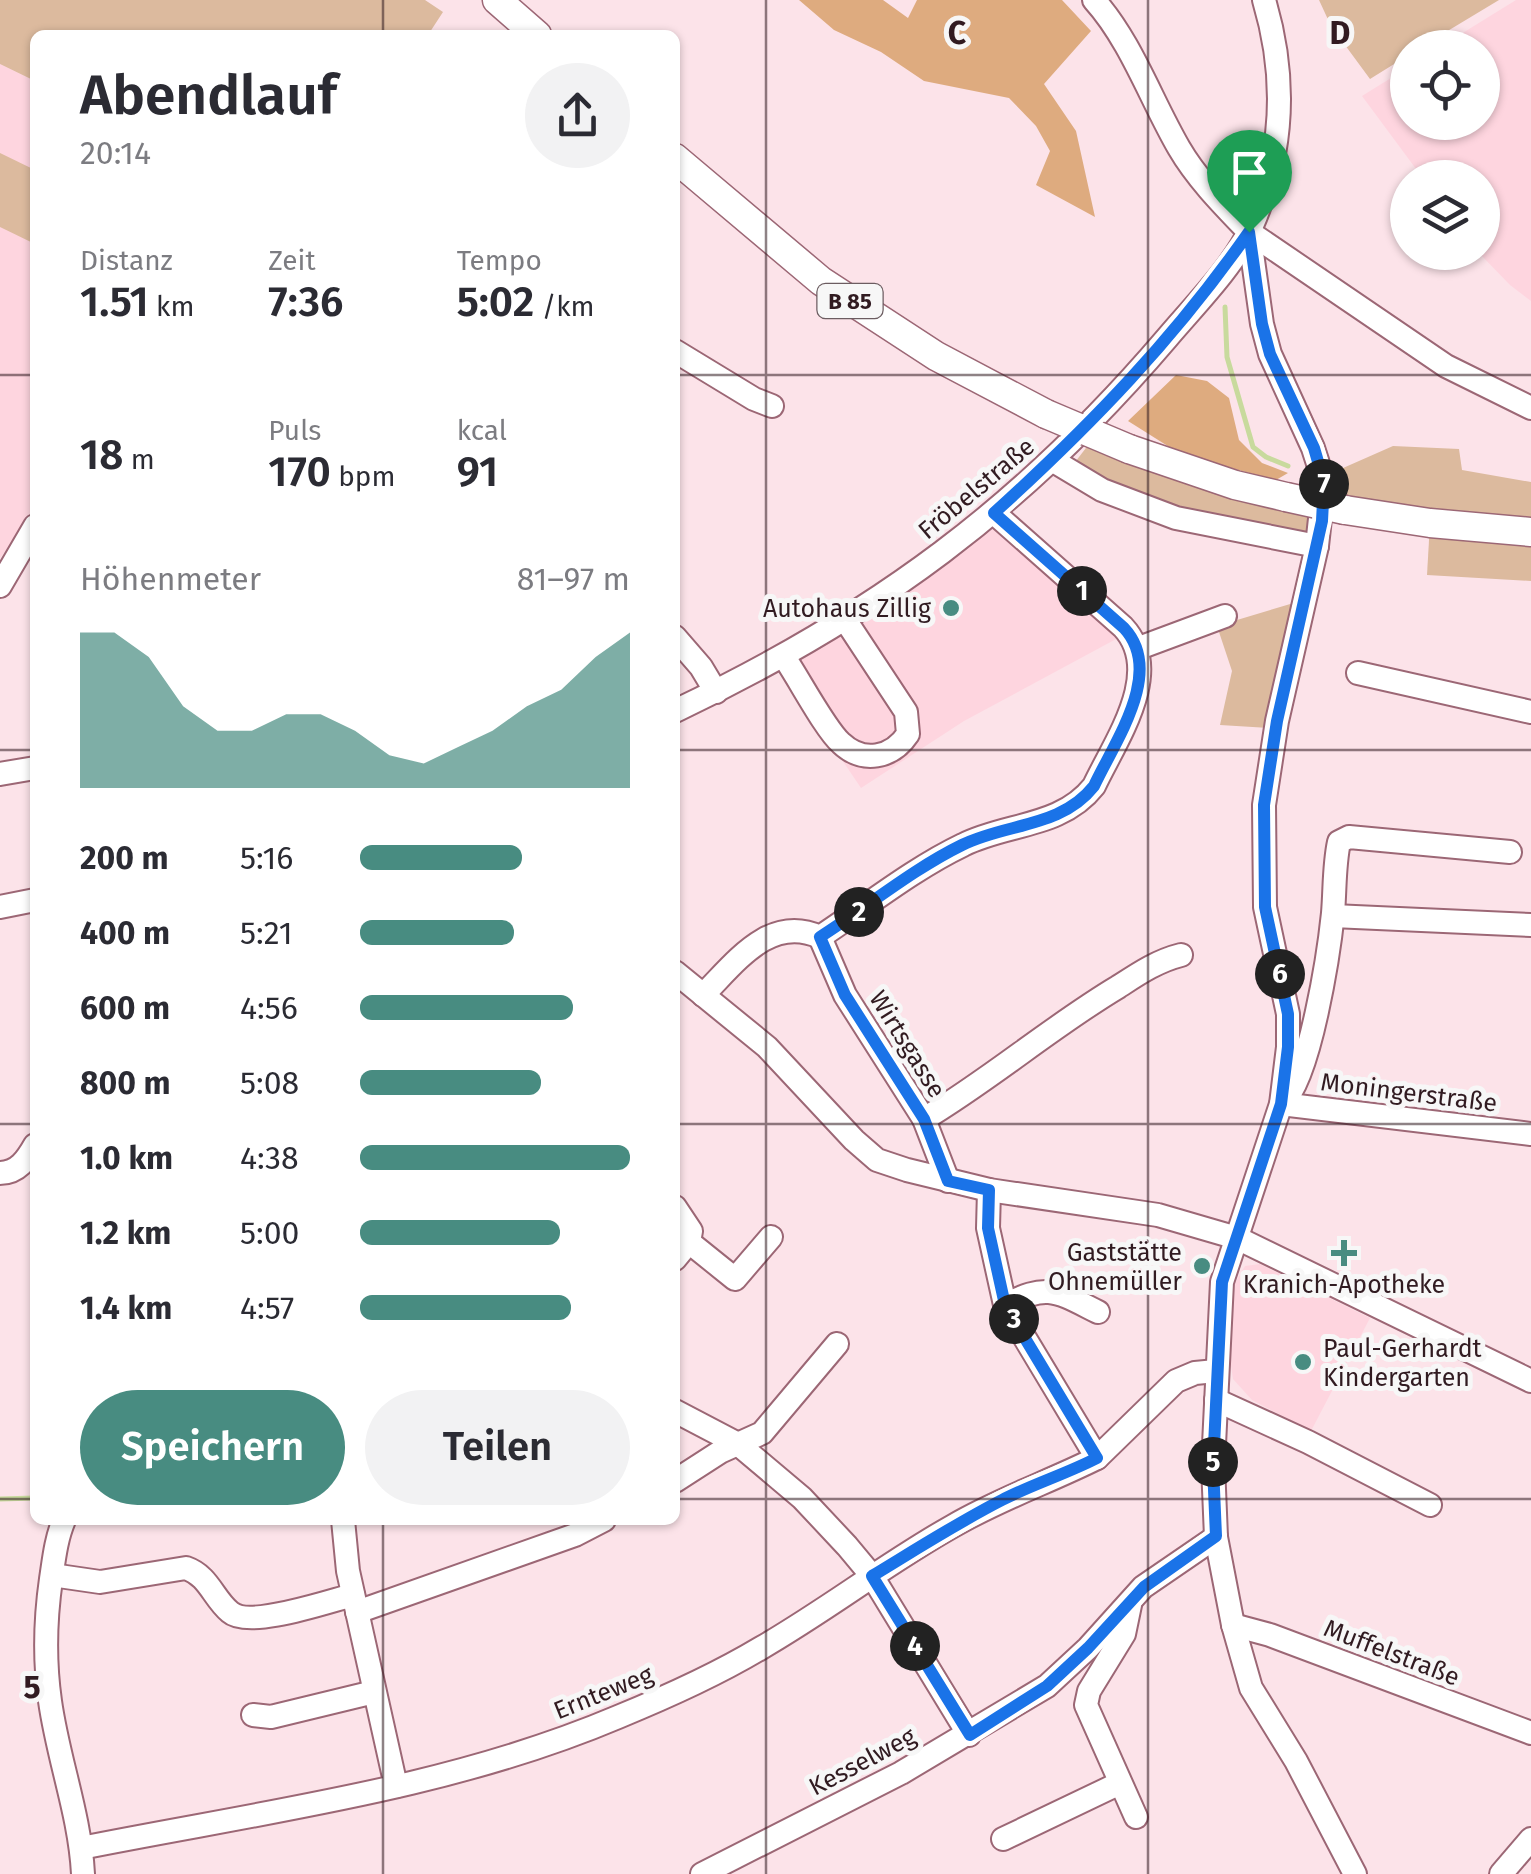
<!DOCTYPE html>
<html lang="de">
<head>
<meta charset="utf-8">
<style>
	:root { --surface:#fff; --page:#f2f2f3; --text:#2b2b33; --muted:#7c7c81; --accent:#488c81 }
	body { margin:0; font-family:"Fira Sans",sans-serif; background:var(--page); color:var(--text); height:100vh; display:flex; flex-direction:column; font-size:38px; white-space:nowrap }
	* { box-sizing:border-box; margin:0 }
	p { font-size:32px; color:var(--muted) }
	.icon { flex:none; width:55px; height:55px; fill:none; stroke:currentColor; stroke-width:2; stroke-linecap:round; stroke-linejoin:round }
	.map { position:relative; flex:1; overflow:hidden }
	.panel { position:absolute; left:30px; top:30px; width:650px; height:1495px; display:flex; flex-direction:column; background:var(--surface); border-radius:15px; box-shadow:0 2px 8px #0004 }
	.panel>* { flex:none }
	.fabs { position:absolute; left:1390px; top:30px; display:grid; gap:20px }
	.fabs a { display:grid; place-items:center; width:110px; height:110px; border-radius:50%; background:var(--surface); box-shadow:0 2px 8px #0004; font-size:50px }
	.pin { position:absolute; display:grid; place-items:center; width:85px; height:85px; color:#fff; margin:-102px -42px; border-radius:50% 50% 50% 0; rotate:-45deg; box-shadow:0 0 10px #0007 }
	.pin .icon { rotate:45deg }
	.km { position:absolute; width:50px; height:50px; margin:-25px; border-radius:50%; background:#222; color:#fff; font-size:28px; line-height:50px; text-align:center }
	.round { display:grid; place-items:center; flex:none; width:105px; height:105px; border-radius:52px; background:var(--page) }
	.overview { display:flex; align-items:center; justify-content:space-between; height:170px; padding:0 50px }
	h1 { font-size:55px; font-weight:600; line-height:75px }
	.stats { display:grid; grid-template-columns:repeat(3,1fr); gap:15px; height:170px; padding:10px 50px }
	.stats div { display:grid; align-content:center }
	.stats b { font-size:42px; font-weight:600 }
	.stats small { font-size:28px; font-weight:400 }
	.stats p { font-size:28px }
	.chart { height:280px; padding:20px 50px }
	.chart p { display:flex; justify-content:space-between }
	.chart svg { width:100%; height:180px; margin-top:10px; fill:var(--accent); opacity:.7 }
	.action { display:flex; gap:20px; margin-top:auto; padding:20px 50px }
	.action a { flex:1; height:115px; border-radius:60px; background:var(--accent); color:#fff; font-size:40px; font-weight:600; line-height:115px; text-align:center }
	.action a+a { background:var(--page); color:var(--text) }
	ul { padding:0 50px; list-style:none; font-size:32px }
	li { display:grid; grid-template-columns:160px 120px 1fr; align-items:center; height:75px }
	li i { height:25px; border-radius:12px; background:var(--accent) }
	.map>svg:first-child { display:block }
	.built { fill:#fed5df }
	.green { fill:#dcba9e }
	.forest { fill:#deab7f }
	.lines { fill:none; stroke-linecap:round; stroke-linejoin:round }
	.stream { stroke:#c8da9d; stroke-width:5 }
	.minor-casing { stroke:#9c6775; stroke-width:26 }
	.major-casing { stroke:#9c6775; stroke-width:31 }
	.minor { stroke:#fff; stroke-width:22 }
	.major { stroke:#fff; stroke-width:28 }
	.major-bridge-casing { stroke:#9c6775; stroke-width:31; stroke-linecap:butt }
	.major-bridge { stroke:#fff; stroke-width:28 }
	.route-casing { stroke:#fff; stroke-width:20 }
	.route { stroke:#1a73e8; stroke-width:12 }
	.grid { fill:none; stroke:#311b21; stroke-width:2.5; stroke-opacity:0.55 }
	.poi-dot { fill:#488c81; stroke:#f7f7f7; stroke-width:4 }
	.labels { text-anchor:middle; stroke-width:10; stroke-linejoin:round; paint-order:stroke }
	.shield { fill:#f7f7f7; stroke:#6c5d61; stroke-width:2.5 }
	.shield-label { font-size:22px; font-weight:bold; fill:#311b21 }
	.street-label { font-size:25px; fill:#311b21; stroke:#f7f7f7 }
	.poi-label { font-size:25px; fill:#311b21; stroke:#f7f7f7; text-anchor:end }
	.grid-label { font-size:32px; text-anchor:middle; font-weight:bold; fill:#311b21; stroke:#f7f7f7; stroke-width:10; stroke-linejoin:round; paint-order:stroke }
</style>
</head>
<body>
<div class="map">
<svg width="1531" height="1874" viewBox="0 0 1531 1874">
	<rect width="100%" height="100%" fill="#fce3e9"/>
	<g class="built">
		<polygon points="1516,0 1531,0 1531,301 1510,285 1479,253 1482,252 1482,178 1422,177 1362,96 1407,68 1408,122 1482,122 1482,48 1440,47"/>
		<polygon points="0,64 35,81 35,511 0,558"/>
		<polygon points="994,522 1118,638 964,721 861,788 778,665"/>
		<polygon points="1260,1264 1370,1318 1311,1431 1252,1400 1233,1379 1229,1353 1235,1283 1245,1266"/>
	</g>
	<g class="green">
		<polygon points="0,0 425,0 443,12 428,35 35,35 35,81 0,64"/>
		<polygon points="1319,0 1499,0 1421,47 1408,48 1407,56 1370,79 1331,26"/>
		<polygon points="0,153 35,170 35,244 0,227"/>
		<polygon points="1089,444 1322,521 1317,546 1223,530 1069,470"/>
		<polygon points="1393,446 1459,449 1462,470 1531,482 1531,519 1403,512 1330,498 1334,472"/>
		<polygon points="1430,523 1531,532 1531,581 1427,575"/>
		<polygon points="1297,602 1269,728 1220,725 1232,671 1217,626"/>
	</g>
	<g class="forest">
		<polygon points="799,0 883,0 908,18 917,0 1062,0 1091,31 1044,84 1076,131 1095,217 1036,185 1050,151 1036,126 1009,98 924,81 881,52 834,30"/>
		<polygon points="1176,375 1207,381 1229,398 1239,440 1262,463 1288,473 1276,480 1182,455 1128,421"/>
	</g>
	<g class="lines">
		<g class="stream">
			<polyline points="1225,307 1227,357 1253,447 1266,457 1288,466"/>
			<polyline points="0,1499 35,1498"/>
		</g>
		<g class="minor-casing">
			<g id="minor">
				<path d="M 1094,0 C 1131,41 1151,100 1179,148 C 1197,179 1224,206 1249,232 L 1446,366 L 1531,408"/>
				<polyline points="1249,232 1262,324 1270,354 1313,448 1324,482 1317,546"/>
				<polyline points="675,351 754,399 772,406"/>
				<polyline points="1052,460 1102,490 1176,518 1317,546 1277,721 1264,805 1265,907 1288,1014 1288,1047 1281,1104 1222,1282 1213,1465 1216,1537 1233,1625 1251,1688 1296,1761 1355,1874"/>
				<polyline points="0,586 35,526"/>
				<polyline points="675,637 701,667 716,692"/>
				<polyline points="1139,648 1225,616"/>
				<path d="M 784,657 C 798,677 825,729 841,743 C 863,764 892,758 908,734 L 906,712 L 846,621"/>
				<polyline points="1358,673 1531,712"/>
				<path d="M 675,711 C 875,616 1023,507 1167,338 C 1194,306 1233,267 1250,230 C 1284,155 1287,77 1264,0"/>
				<polyline points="0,774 35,768"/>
				<polyline points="0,907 35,900"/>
				<polyline points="1333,916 1531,925"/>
				<polyline points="820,937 845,995 924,1119 948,1181"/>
				<polyline points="675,972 767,1047 854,1140 877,1160 907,1170 989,1190 1158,1215 1237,1238 1531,1381"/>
				<path d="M 703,995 C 736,962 770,914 820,937 C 867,906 913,869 963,845 C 1006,823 1061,828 1094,786 C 1115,741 1165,672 1123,627 L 994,513"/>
				<path d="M 1283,1102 C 1310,1078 1329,952 1333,913 C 1335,889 1334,865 1339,842 L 1349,837 L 1510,852"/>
				<polyline points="1281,1104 1531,1134"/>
				<path d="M 924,1119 C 991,1079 1051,1027 1118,987 C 1138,974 1157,961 1181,955"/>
				<path d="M 0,1173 C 18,1173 27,1159 35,1145"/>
				<polyline points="675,1207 691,1231 689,1242 675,1259"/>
				<polyline points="689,1242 735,1279 771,1237"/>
				<path d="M 1005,1305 C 1048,1283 1056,1291 1098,1312"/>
				<polyline points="1216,1400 1308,1442 1430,1505"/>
				<polyline points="675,1411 738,1444 802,1498 847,1546 872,1576 969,1735"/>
				<polyline points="1097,1458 1176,1381 1195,1373 1216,1371"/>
				<polyline points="675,1481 720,1452 762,1433 837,1344"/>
				<path d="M 64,1520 C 56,1539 54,1559 51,1579 C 45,1621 44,1659 50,1701 C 58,1759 80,1815 83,1874"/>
				<polyline points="343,1520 348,1571 396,1786"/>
				<path d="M 52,1575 L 100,1582 L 186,1568 C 209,1576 213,1598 230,1612 C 249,1629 329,1601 353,1595"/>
				<polyline points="1130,1605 1124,1634 1089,1691 1086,1705 1136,1817"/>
				<polyline points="357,1612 575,1535 604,1520"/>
				<polyline points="1233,1625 1270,1635 1531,1733"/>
				<polyline points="253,1715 271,1717 374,1692"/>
				<polyline points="1003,1839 1120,1783"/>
				<path d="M 81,1848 C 261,1812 448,1789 618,1717 C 667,1697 716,1675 761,1648 C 827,1610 887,1563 953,1526 C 999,1499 1049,1482 1097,1458 L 1005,1305 L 988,1228 L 989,1190"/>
				<polyline points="702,1874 901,1773 1047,1686 1088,1648 1143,1587 1216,1537"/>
				<polyline points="1501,1874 1531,1839"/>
			</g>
		</g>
		<g class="major-casing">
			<g id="major">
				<polyline points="497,0 537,35"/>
				<polyline points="675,158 821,281 936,356 1046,414"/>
				<polyline points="1129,449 1235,485 1286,497"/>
				<polyline points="1345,510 1430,523 1531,532"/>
			</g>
		</g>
		<use href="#minor" class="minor"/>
		<use href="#major" class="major"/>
		<g class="major-bridge-casing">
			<g id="major-bridge">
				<polyline points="1046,414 1129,449"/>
				<polyline points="1286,497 1345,510"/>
			</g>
		</g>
		<use href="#major-bridge" class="major-bridge"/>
	</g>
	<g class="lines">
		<g class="route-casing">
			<path id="route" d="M 1249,232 L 1262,324 L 1270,354 L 1314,448 L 1324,482 L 1322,521 L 1277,721 L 1264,805 L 1265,907 L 1288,1014 L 1288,1047 L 1281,1104 L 1222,1282 L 1213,1466 L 1216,1536 L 1144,1587 L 1088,1648 L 1047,1686 L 970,1735 L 872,1576 C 915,1550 957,1523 1002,1500 C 1033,1484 1066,1474 1097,1458 L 1005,1305 L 988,1228 L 989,1190 L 948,1181 L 924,1119 L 845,995 L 820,937 C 867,907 913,869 962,845 C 1006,823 1061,828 1094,786 C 1115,741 1165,672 1124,628 L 994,513 C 1091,425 1174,339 1249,232 Z"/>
		</g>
		<use href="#route" class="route"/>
	</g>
	<path class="grid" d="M 383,0 L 383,35M 766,0 L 766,1874M 1148,0 L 1148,1874M 0,375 L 35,375M 675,375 L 1531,375M 0,750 L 35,750M 675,750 L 1531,750M 0,1124 L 35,1124M 675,1124 L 1531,1124M 0,1499 L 35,1499M 675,1499 L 1531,1499M 383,1520 L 383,1874"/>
	<g class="poi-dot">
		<circle cx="951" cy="608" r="10"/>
		<path d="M1339 1238h10v10h10v10h-10v10h-10v-10h-10v-10h10z"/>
		<circle cx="1202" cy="1266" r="10"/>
		<circle cx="1303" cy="1362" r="10"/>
	</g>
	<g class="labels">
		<rect class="shield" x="817.5" y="284" width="65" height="34" rx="8"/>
		<g class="shield-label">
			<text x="850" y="309">B 85</text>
		</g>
		<g class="street-label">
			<text transform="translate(976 488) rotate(-40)" y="9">Fröbelstraße</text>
			<text transform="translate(908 1044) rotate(58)" y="9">Wirtsgasse</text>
			<text transform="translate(1409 1092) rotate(7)" y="9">Moningerstraße</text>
			<text transform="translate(1392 1652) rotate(21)" y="9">Muffelstraße</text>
			<text transform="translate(603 1692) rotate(-22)" y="9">Ernteweg</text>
			<text transform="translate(862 1761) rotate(-28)" y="9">Kesselweg</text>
		</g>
		<g class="poi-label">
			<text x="931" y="617">Autohaus Zillig</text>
			<text x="1182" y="1261">Gaststätte<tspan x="1182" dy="29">Ohnemüller</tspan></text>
			<text x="1344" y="1293" text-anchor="middle">Kranich-Apotheke</text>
			<text x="1323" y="1357" text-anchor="start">Paul-Gerhardt<tspan x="1323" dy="29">Kindergarten</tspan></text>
		</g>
	</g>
	<g class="grid-label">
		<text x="957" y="44">C</text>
		<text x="1340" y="44">D</text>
		<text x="32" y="1698">5</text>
	</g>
</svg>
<div class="fabs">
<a><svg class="icon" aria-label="locate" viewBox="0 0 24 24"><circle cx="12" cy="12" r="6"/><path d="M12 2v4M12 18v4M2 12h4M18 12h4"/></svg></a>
<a><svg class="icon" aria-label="layers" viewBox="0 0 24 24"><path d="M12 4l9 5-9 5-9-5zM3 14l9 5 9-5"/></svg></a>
</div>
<div class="pin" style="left:1249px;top:232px;background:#1e9e55"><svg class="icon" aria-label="arrive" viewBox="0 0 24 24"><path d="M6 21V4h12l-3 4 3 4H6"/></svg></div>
<b class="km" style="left:1082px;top:591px">1</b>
<b class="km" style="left:859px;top:912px">2</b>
<b class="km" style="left:1014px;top:1319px">3</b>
<b class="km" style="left:915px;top:1646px">4</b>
<b class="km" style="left:1213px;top:1462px">5</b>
<b class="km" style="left:1280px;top:974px">6</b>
<b class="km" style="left:1324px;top:484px">7</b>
<section class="panel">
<div class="overview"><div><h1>Abendlauf</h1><p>20:14</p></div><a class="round"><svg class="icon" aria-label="share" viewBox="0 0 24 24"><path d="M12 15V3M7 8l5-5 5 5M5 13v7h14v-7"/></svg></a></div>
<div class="stats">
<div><p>Distanz</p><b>1.51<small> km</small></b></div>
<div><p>Zeit</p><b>7:36</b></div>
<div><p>Tempo</p><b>5:02<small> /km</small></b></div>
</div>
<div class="stats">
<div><b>18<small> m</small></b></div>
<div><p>Puls</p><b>170<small> bpm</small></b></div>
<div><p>kcal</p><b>91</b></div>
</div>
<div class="chart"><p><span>Höhenmeter</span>81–97 m</p>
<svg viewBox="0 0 160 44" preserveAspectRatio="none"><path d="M0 44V6L10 6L20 12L30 24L40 30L50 30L60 26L70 26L80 30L90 36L100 38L110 34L120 30L130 24L140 20L150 12L160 6V44z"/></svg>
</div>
<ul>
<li><b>200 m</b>5:16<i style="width:60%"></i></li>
<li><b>400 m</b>5:21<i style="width:57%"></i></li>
<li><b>600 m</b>4:56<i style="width:79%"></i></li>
<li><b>800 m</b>5:08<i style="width:67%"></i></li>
<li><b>1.0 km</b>4:38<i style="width:100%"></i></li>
<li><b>1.2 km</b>5:00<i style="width:74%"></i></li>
<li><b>1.4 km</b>4:57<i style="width:78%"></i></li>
</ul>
<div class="action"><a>Speichern</a><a>Teilen</a></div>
</section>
</div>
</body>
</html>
